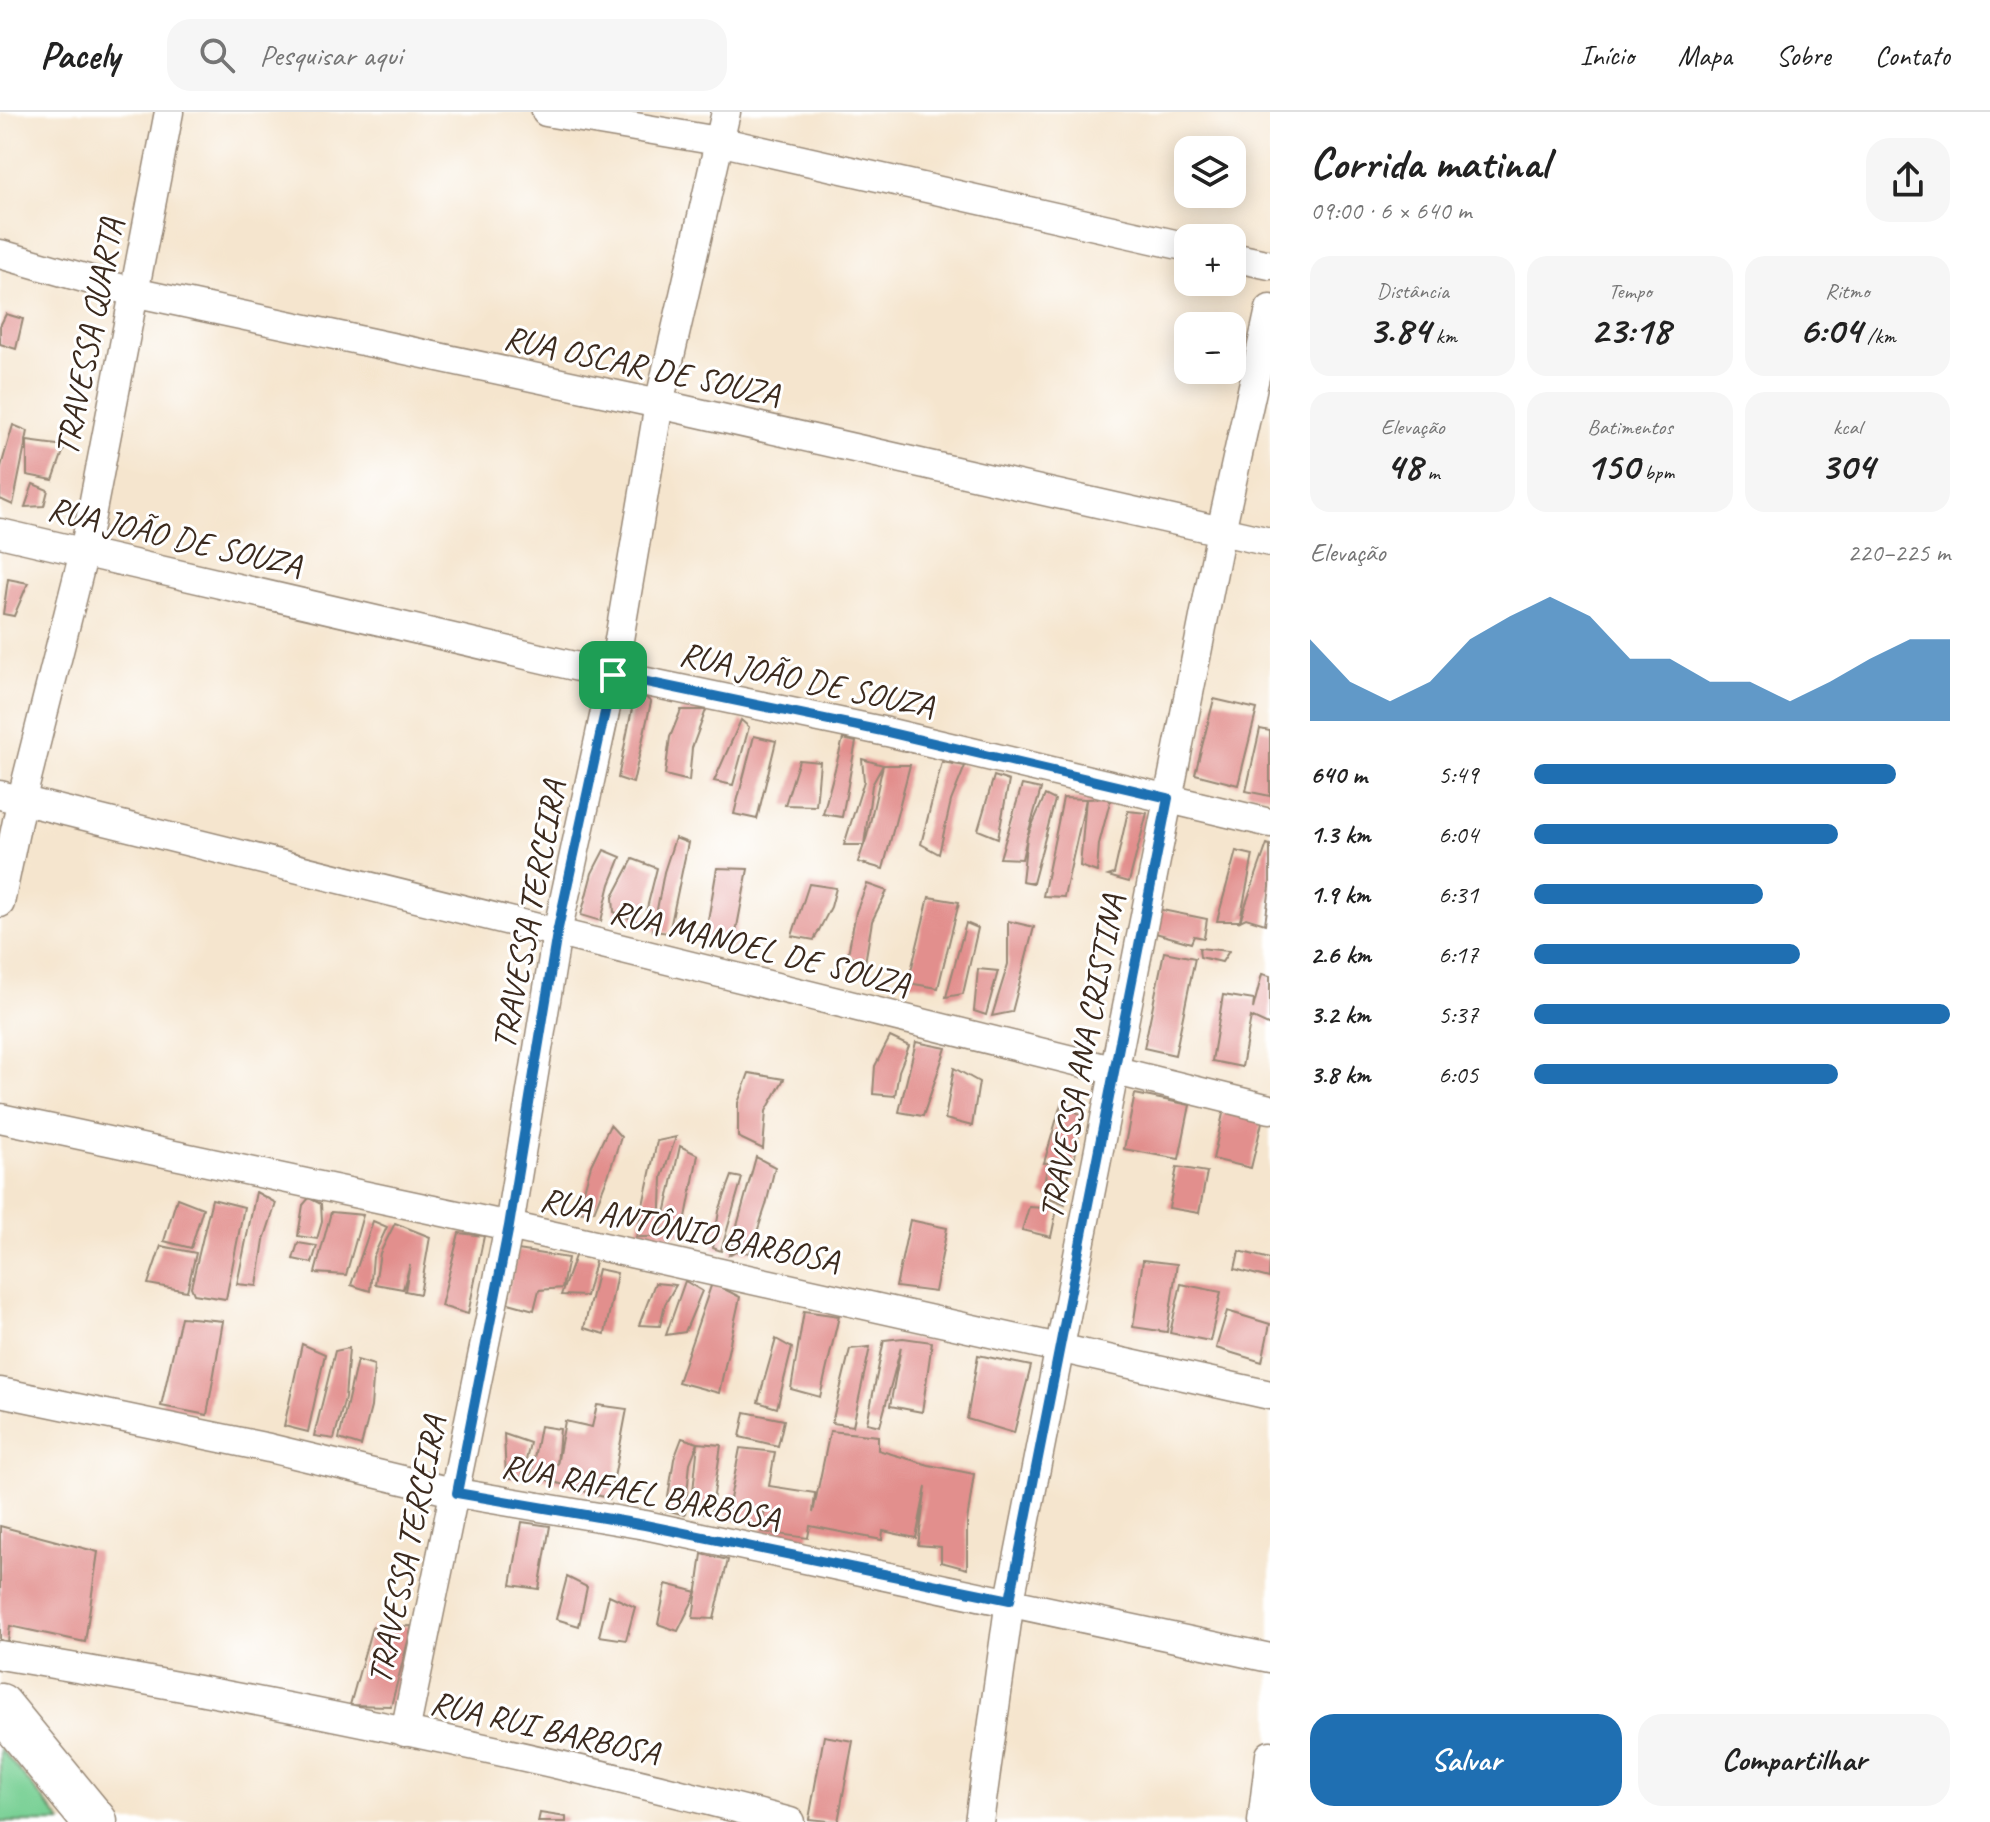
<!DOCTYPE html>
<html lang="pt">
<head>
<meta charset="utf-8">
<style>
	:root { --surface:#fff; --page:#f6f6f6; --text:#222; --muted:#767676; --line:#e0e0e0; --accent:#1f6fb2 }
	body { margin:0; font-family:Caveat,sans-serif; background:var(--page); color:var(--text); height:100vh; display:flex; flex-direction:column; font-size:30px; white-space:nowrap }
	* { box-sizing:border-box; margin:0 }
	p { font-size:26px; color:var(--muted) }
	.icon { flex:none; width:44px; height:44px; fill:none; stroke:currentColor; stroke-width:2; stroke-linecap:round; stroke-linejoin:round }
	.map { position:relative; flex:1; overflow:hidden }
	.drawer { display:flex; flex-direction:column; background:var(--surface); width:720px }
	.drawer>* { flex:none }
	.controls { position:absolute; left:1174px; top:24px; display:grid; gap:16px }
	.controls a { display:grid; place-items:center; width:72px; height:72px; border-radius:16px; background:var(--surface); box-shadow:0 4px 20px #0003; font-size:40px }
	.pin { position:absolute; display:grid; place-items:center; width:68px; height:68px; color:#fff; margin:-34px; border-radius:16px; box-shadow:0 4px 12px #0006 }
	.round { display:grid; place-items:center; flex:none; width:84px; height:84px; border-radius:24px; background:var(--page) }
	.overview { display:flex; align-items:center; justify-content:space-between; height:136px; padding:0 40px }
	h1 { font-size:44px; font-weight:600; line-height:60px }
	.stats { display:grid; grid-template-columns:repeat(3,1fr); gap:12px; height:136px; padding:8px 40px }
	.stats div { display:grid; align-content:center; border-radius:20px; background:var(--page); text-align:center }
	.stats b { font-size:40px; font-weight:600 }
	.stats small { font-size:22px; font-weight:400 }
	.stats p { font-size:22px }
	.chart { height:224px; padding:16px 40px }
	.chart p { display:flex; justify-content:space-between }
	.chart svg { width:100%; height:144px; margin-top:8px; fill:var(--accent); opacity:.7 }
	.primary-button { display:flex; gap:16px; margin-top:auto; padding:16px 40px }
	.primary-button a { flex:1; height:92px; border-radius:24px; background:var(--accent); color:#fff; font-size:32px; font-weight:600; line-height:92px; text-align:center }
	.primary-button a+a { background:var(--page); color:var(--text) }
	ul { padding:0 40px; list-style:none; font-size:26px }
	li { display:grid; grid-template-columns:128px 96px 1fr; align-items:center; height:60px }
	li i { height:20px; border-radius:10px; background:var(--accent) }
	header { display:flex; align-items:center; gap:48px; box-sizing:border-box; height:112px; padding:0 40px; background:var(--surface); border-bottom:2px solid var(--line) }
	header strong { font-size:38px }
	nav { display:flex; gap:44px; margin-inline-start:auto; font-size:28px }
	.search { width:560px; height:72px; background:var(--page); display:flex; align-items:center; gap:20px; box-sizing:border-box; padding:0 28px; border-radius:24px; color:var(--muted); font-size:30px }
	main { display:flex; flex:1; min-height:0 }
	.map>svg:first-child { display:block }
	.green { fill:#79d095; stroke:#5a7d5a; stroke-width:2 }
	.building { fill:#e28f8d }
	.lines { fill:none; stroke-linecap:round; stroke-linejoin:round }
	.street-casing { stroke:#988876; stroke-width:31 }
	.primary-casing { stroke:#988876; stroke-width:47 }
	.street { stroke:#fff; stroke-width:28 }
	.primary { stroke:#fff; stroke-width:44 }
	.route-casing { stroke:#fff; stroke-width:16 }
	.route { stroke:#1f6fb2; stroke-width:10 }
	.labels { text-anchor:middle; stroke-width:6; stroke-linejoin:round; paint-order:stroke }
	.street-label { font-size:34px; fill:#3b2a1e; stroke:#fff }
</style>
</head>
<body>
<header>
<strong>Pacely</strong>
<div class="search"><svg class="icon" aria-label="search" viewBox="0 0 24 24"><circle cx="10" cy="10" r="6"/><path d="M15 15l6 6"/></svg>Pesquisar aqui</div>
<nav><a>Início</a><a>Mapa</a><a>Sobre</a><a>Contato</a></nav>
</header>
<main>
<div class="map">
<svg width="1270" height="1710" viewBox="0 0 1270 1710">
	<rect width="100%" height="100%" fill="#fff"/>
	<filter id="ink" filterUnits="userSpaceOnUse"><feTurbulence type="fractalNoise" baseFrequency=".0125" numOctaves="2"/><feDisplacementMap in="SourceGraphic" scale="16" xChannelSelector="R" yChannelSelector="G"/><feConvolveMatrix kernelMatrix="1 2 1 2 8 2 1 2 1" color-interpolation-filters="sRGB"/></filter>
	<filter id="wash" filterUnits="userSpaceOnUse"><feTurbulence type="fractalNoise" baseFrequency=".006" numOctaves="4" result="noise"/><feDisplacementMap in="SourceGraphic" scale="32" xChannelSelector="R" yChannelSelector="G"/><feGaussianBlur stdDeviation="1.8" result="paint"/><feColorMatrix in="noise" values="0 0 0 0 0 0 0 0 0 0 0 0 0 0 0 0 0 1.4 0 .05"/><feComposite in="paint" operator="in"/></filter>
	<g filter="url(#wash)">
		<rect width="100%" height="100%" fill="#f5e5ce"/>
		<polygon class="green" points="0,1636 62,1710 0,1710"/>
		<g id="blocks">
			<g class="building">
				<polygon points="6,202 23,207 16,237 0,232 0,214"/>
				<polygon points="13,313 28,319 13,393 0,387 0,358"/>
				<polygon points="27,329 65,334 53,368 27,363"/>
				<polygon points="33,372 48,378 44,394 25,395"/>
				<polygon points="8,467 28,471 14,504 3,502"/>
				<polygon points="636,577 651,590 633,671 618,666"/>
				<polygon points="1214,587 1257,597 1238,673 1195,662"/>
				<polygon points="681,598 706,598 692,636 689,669 665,663 670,625"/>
				<polygon points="741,608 749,615 733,673 714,669"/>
				<polygon points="1260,617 1270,619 1270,684 1246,679"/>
				<polygon points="754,624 776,629 757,707 734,702"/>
				<polygon points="843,627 856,630 842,705 823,702"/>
				<polygon points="862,647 883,653 910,653 883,757 858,750 867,724 883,653 872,673 864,733 844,733 864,669"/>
				<polygon points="799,648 820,650 816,694 785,693"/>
				<polygon points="942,650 965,654 951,689 939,742 921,732"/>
				<polygon points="994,664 1009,669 998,726 978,718"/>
				<polygon points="1022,673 1041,677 1027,725 1045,683 1055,688 1033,771 1022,769 1027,725 1022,747 1000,746"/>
				<polygon points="1063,686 1086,687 1064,785 1043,784"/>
				<polygon points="1111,686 1099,732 1097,760 1080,754 1086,687"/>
				<polygon points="1128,699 1147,701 1129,770 1108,764 1114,762"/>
				<polygon points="675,726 688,731 669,821 653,819 664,760"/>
				<polygon points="1267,732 1270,733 1270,775 1265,812 1246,806 1240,809"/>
				<polygon points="604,738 621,745 610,772 601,809 581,803 592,761"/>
				<polygon points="1236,739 1253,743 1240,809 1217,809"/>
				<polygon points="633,747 657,756 643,812 614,800 613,785"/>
				<polygon points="717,756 748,757 733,836 705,826"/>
				<polygon points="809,772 836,776 831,795 814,828 792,824"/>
				<polygon points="867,772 887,779 872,809 865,851 848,842 856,800"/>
				<polygon points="929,785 959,790 938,876 908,871"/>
				<polygon points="1157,797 1207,807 1204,826 1194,824 1191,831 1152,820"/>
				<polygon points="1008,809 1034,815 1012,900 992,904 1008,852"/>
				<polygon points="966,811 978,816 963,882 946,885"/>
				<polygon points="1199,836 1229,839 1222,850 1200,845"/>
				<polygon points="1164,840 1195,846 1175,943 1144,936"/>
				<polygon points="978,857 998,859 986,903 974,899"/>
				<polygon points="1262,862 1270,864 1270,914 1251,905 1242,955 1212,949 1223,883 1254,888 1253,897"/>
				<polygon points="890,925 909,934 899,959 895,984 873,982 875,954"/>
				<polygon points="916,930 946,936 923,1004 899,1000"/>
				<polygon points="954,956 979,970 972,1014 945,1007"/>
				<polygon points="749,961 784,967 766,999 763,1037 738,1025 738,991"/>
				<polygon points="1135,982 1190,993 1179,1047 1124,1037"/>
				<polygon points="1061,992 1082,1003 1074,1050 1044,1051"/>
				<polygon points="1224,997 1263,1006 1251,1056 1213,1047"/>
				<polygon points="610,1013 621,1025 608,1064 594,1099 578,1100 591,1053"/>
				<polygon points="676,1025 662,1065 660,1125 680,1034 698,1043 683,1121 660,1125 636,1125 657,1029"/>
				<polygon points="756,1045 775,1055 766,1093 750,1141 736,1139 729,1143"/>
				<polygon points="1177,1055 1207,1060 1199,1101 1169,1096"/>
				<polygon points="1047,1056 1071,1056 1065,1074 1065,1092 1042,1083"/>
				<polygon points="732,1064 742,1066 721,1139 713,1136 719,1099"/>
				<polygon points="256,1080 276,1091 264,1128 257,1174 237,1172"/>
				<polygon points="177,1086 203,1096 191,1136 164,1129"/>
				<polygon points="309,1086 321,1092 322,1110 317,1127 298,1124 303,1093"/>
				<polygon points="212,1087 244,1095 226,1187 194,1182 191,1175"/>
				<polygon points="1029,1095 1057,1097 1051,1125 1022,1118"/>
				<polygon points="331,1100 363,1103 346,1163 315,1161"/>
				<polygon points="910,1108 947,1116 935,1180 896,1175"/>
				<polygon points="373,1109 387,1115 373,1145 370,1179 351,1173"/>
				<polygon points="395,1111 430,1125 420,1182 405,1179 410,1152 403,1177 375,1172 380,1141"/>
				<polygon points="459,1121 484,1124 468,1202 441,1194"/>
				<polygon points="298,1131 317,1134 312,1151 293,1147"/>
				<polygon points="161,1134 196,1141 187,1179 148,1172"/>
				<polygon points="518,1138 568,1146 562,1176 539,1178 534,1198 505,1190"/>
				<polygon points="1239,1139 1270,1147 1269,1166 1235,1157"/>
				<polygon points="575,1144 596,1146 586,1184 561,1183"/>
				<polygon points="1143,1148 1177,1152 1167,1220 1133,1215"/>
				<polygon points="598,1157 617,1161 605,1222 584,1216"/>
				<polygon points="685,1169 702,1179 685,1220 666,1223"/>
				<polygon points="655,1171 676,1173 665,1192 660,1214 639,1213"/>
				<polygon points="712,1171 740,1185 719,1281 678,1270"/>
				<polygon points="1181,1172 1221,1180 1210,1229 1170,1221"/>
				<polygon points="804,1199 839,1204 820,1285 791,1277"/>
				<polygon points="1227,1199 1270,1212 1262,1250 1216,1236"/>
				<polygon points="181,1205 223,1209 207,1303 161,1294"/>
				<polygon points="903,1226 932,1230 922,1300 890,1294 901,1235 880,1314 867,1311 884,1228"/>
				<polygon points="776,1227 792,1236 777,1296 758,1290"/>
				<polygon points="302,1232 325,1242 308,1320 284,1314"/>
				<polygon points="870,1235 853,1314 832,1311 850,1237"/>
				<polygon points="349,1236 345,1286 334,1327 314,1324 335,1239"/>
				<polygon points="978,1243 1031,1254 1014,1321 967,1307"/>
				<polygon points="357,1248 374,1253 371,1295 361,1334 339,1327"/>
				<polygon points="597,1293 627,1297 610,1387 531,1363 540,1314 560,1317 557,1353 565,1309 592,1315"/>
				<polygon points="745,1300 784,1308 778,1334 740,1325"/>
				<polygon points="830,1319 878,1324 878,1338 929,1353 974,1362 967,1409 967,1457 941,1450 941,1435 918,1433 926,1375 916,1426 883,1419 882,1428 810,1414 808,1426 762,1420 765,1396 762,1413 726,1407 740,1336 775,1340 769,1374 815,1381 813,1401"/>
				<polygon points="504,1322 530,1331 522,1366 506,1366"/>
				<polygon points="682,1326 698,1331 690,1351 685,1403 666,1398 674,1347"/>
				<polygon points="698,1331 721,1333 711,1403 691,1399"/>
				<polygon points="522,1410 550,1414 539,1477 511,1473"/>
				<polygon points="0,1414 98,1440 85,1530 10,1514 8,1530 0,1528"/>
				<polygon points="702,1442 728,1448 714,1507 693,1506"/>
				<polygon points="567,1465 587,1475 579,1514 556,1507"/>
				<polygon points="666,1472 697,1480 678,1519 658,1512"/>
				<polygon points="609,1483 635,1495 626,1528 599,1524"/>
				<polygon points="412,1514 391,1594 350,1593 372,1515"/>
				<polygon points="824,1624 853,1629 838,1710 809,1707"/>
				<polygon points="540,1701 566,1705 566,1710 538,1710"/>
			</g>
		</g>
	</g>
	<g filter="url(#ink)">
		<use href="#blocks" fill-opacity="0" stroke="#988876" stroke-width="2"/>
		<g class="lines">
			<g class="street-casing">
				<g id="street">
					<polyline points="546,0 718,29 1188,135"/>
					<polyline points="0,142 133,180 659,292 1270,430"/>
					<polyline points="1232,145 1270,153"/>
					<polyline points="0,421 613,563 887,620 1270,711"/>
					<polyline points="0,683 1270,997"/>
					<polyline points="0,791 21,690 84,440 169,0"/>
					<polyline points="0,1006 509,1114 1270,1283"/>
					<polyline points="0,1280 269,1336 457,1381 645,1413 1270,1546"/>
					<path d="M 0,1543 C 265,1587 530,1641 790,1710"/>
					<polyline points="405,1620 509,1114 557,821 613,563 659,292 726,0"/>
					<polyline points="979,1710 1010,1488 1221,419 1270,197"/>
					<polyline points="1262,1710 1270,1643"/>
				</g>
			</g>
			<g class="primary-casing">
				<polyline id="primary" points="0,1594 95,1710"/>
			</g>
			<use href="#street" class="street"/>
			<use href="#primary" class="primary"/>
		</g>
	</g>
	<g class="lines" filter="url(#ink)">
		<g class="route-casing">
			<polygon id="route" points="613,563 887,620 1168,686 1010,1488 645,1413 457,1381 509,1114 557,821"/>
		</g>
		<use href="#route" class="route"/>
	</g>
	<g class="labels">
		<g class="street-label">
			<text transform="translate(88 225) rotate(-79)" y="12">TRAVESSA QUARTA</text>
			<text transform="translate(642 253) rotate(12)" y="12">RUA OSCAR DE SOUZA</text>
			<text transform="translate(175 424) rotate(13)" y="12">RUA JOÃO DE SOUZA</text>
			<text transform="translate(807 567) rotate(12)" y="12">RUA JOÃO DE SOUZA</text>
			<text transform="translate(528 803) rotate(-79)" y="12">TRAVESSA TERCEIRA</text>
			<text transform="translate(760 835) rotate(14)" y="12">RUA MANOEL DE SOUZA</text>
			<text transform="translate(1081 945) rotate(-79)" y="12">TRAVESSA ANA CRISTINA</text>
			<text transform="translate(690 1117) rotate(12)" y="12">RUA ANTÔNIO BARBOSA</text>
			<text transform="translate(641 1379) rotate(11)" y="12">RUA RAFAEL BARBOSA</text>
			<text transform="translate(406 1438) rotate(-78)" y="12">TRAVESSA TERCEIRA</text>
			<text transform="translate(545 1615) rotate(13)" y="12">RUA RUI BARBOSA</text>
		</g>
	</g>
</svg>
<div class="controls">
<a><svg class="icon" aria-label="layers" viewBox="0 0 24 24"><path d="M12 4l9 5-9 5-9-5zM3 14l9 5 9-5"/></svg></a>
<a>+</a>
<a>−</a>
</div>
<div class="pin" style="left:613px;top:563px;background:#1e9e55"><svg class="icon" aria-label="arrive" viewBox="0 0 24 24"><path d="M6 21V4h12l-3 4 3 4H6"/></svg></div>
</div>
<section class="drawer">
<div class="overview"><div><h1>Corrida matinal</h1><p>09:00 · 6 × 640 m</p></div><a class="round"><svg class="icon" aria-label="share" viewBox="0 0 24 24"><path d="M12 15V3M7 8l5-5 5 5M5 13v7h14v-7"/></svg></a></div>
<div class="stats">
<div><p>Distância</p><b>3.84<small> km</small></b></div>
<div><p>Tempo</p><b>23:18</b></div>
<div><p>Ritmo</p><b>6:04<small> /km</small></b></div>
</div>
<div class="stats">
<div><p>Elevação</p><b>48<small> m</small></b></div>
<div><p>Batimentos</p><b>150<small> bpm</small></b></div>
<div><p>kcal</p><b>304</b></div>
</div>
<div class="chart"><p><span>Elevação</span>220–225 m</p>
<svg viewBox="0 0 160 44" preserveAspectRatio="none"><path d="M0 44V19L10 32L20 38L30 32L40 19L50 12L60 6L70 12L80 25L90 25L100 32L110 32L120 38L130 32L140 25L150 19L160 19V44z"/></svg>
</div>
<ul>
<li><b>640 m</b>5:49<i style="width:87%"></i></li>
<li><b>1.3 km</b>6:04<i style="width:73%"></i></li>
<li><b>1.9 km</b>6:31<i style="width:55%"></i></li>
<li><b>2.6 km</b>6:17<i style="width:64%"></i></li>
<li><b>3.2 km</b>5:37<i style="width:100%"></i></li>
<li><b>3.8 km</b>6:05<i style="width:73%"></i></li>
</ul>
<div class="primary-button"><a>Salvar</a><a>Compartilhar</a></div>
</section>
</main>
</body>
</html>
